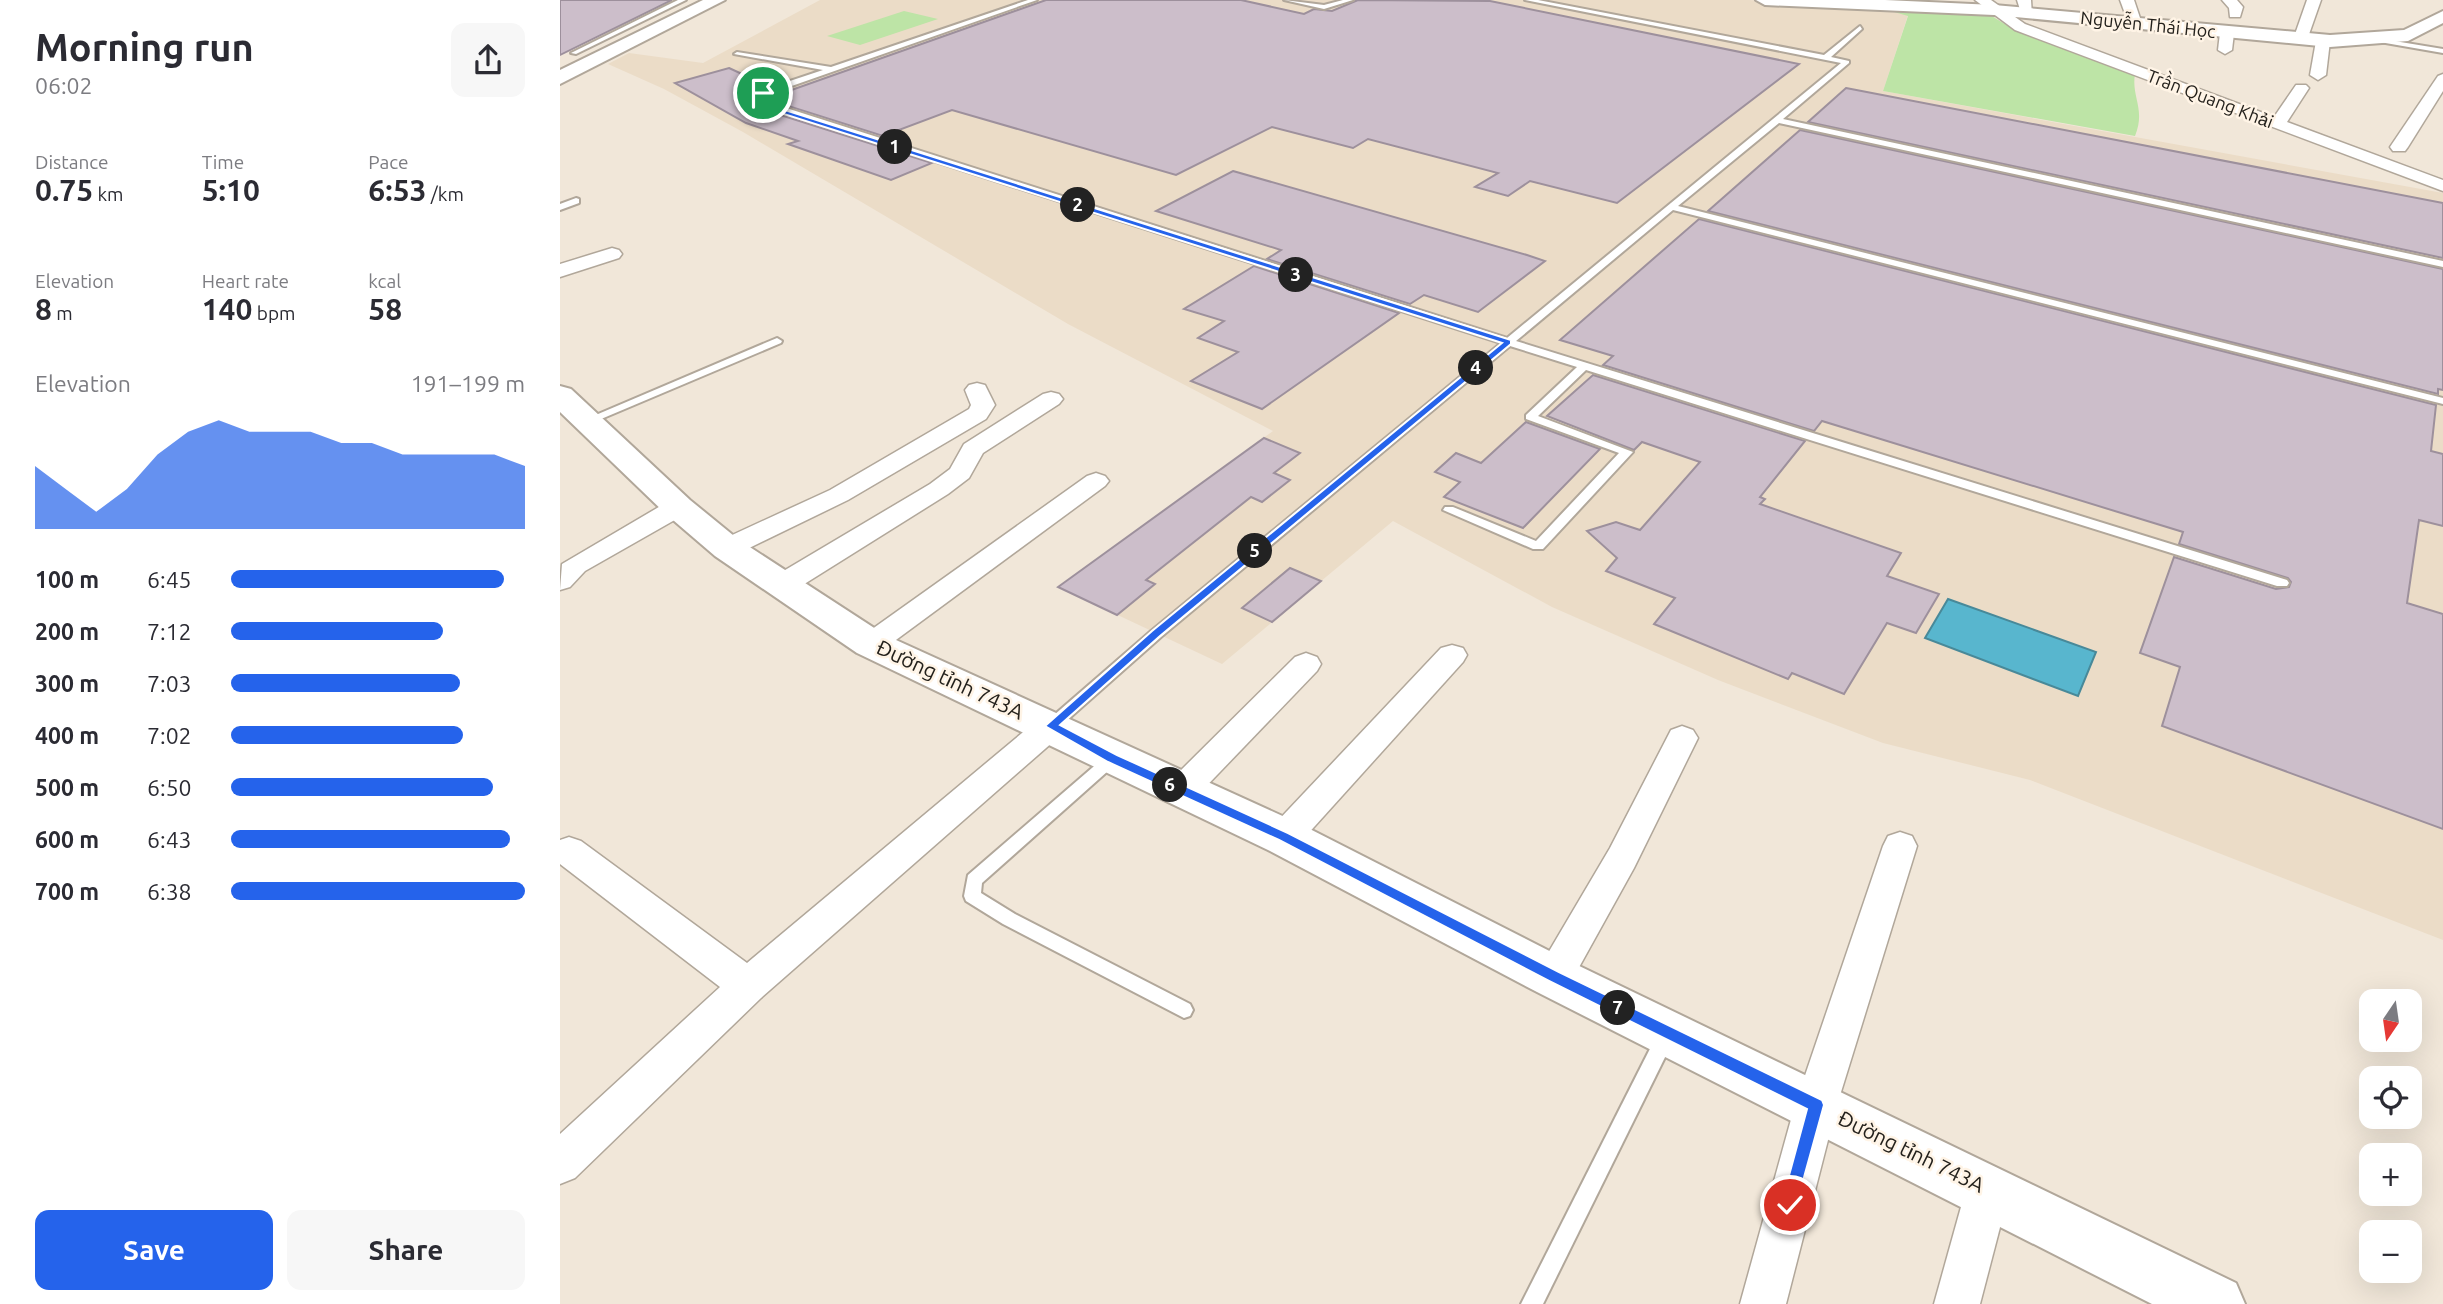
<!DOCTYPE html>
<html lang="en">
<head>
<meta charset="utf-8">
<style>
	:root { --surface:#fff; --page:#f7f7f7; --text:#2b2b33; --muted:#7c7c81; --accent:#2563eb }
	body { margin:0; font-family:Ubuntu,sans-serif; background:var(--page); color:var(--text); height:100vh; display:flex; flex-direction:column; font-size:26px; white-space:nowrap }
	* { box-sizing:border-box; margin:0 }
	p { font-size:23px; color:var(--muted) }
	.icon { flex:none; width:38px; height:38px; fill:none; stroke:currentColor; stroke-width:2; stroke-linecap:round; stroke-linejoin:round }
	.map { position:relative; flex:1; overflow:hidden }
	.sheet { display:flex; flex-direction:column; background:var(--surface); width:560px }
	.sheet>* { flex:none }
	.needle { width:46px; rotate:193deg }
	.tools { position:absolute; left:1799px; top:989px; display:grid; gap:14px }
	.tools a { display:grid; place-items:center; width:63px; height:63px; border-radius:14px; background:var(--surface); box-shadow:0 7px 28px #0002; font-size:35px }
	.pin { position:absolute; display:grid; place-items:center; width:60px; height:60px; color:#fff; margin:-30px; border:4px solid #fff; border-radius:50%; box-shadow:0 2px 7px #0007 }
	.km { position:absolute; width:35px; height:35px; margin:-18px; border-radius:50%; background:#222; color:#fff; font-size:19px; line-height:35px; text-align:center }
	.round { display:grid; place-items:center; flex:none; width:74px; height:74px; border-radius:14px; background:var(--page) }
	.overview { display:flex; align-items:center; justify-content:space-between; height:119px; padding:0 35px }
	h1 { font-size:38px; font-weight:700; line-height:52px }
	.figures { display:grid; grid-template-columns:repeat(3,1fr); gap:10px; height:119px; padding:7px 35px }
	.figures div { display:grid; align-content:center }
	.figures b { font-size:30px; font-weight:700 }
	.figures small { font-size:19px; font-weight:400 }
	.figures p { font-size:19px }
	.chart { height:196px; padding:14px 35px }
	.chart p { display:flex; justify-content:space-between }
	.chart svg { width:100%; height:126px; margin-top:7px; fill:var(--accent); opacity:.7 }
	.action { display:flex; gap:14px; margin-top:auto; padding:14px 35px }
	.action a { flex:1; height:80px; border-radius:14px; background:var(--accent); color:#fff; font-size:28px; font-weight:700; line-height:80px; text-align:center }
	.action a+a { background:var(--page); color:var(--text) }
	ul { padding:0 35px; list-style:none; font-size:23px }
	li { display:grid; grid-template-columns:112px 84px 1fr; align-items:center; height:52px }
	li i { height:18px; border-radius:9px; background:var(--accent) }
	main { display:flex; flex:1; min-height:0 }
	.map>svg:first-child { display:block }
	.built { fill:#ebdcc7 }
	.green { fill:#bde4a6 }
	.water { fill:#58b6ce; stroke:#488999; stroke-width:2 }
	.building { fill:#ccbeca; stroke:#9d909c; stroke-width:2 }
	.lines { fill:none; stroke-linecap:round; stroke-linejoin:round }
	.lane-casing { stroke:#b1a79a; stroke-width:4 }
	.street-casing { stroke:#b1a79a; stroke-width:3 }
	.secondary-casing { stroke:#b1a79a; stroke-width:4 }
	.lane { fill:#fff; fill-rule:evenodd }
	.street { fill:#fff; fill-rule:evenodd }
	.secondary { fill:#fff; fill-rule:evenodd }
	.route { fill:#2563eb; stroke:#fff; stroke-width:2 }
	.labels { text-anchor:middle; stroke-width:5; stroke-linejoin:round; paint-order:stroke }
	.far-street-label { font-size:18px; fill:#24211c; stroke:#fff4e6 }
	.street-label { font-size:21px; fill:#24211c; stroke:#fff4e6 }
</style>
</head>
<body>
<main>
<section class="sheet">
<div class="overview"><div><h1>Morning run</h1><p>06:02</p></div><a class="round"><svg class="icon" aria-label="share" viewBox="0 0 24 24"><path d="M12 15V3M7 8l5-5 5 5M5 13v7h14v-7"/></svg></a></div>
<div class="figures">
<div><p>Distance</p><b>0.75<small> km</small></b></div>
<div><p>Time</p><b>5:10</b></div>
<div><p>Pace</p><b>6:53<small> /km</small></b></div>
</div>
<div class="figures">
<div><p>Elevation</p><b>8<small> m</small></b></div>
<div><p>Heart rate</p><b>140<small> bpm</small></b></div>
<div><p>kcal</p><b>58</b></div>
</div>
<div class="chart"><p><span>Elevation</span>191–199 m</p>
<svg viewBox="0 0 160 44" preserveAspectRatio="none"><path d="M0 44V22L10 30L20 38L30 30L40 18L50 10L60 6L70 10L80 10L90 10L100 14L110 14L120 18L130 18L140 18L150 18L160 22V44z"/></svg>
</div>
<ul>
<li><b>100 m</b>6:45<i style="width:93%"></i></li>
<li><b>200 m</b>7:12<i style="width:72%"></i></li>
<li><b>300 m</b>7:03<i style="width:78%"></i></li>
<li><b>400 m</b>7:02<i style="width:79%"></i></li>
<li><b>500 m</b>6:50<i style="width:89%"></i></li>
<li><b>600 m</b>6:43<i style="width:95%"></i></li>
<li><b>700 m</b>6:38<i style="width:100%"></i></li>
</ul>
<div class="action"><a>Save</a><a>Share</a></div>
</section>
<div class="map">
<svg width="1883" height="1304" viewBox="0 0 1883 1304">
	<rect width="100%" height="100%" fill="#f1e7d9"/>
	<polygon class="built" points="260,0 1188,0 1317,7 1348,15 1323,91 1883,193 1883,940 1470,780 1323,743 1158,680 992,607 833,521 662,664 498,587 713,431 508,324 183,132 104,89 48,64 69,53 143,63"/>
	<g class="green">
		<path d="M 1317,7 L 1422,10 L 1448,26 L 1575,74 C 1571,97 1586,109 1575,136 L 1323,91 L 1348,16 Z"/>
		<polygon points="344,11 378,19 300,45 267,36"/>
	</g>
	<polygon class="water" points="1388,599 1536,652 1518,696 1365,638"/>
	<g class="building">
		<polygon points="0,0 112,0 0,55"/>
		<polygon points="486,0 681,0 744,14 754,9 772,11 798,0 930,1 1239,64 1057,203 970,181 948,196 915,187 938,173 808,139 793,148 712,127 616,175 392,110 323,136 206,99"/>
		<polygon points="169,68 208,86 198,89 190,99 192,106 372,163 331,180 228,144 238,141 186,123 115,83"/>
		<polygon points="1286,88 1883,203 1883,258 1248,122"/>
		<polygon points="1240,130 1883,269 1883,390 1878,389 1878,394 1148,211"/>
		<polygon points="673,171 967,255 985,261 918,312 864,295 850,304 707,259 721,250 596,211"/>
		<polygon points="1139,219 1876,405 1871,451 1883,454 1883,526 1859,520 1847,603 1883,614 1883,829 1602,726 1620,667 1580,653 1614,557 1716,589 1729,587 1731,582 1728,578 1619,544 1623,532 1262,421 1254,431 1043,365 1053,356 1000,340"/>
		<polygon points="694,266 839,313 702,409 631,381 678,352 638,338 664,321 624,309"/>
		<polygon points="1033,375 1245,441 1200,497 1205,499 1200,504 1341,553 1327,576 1379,594 1356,633 1327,623 1284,694 1232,673 1228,679 1094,624 1115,598 1046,571 1057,558 1027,531 1056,522 1080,530 1140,462 1082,442 1074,450 987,416"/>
		<polygon points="966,422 1040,449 963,528 884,497 900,482 875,472 896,453 921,463"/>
		<polygon points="704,438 740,453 714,473 730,480 702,502 691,497 586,580 595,584 557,615 498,587"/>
		<polygon points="730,568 761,581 712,622 682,608"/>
	</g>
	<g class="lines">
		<g class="lane-casing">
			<g id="lane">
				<polygon points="118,0 126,0 16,54 11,53"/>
				<polygon points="468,0 477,0 206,95 201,100 947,338 1281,63 965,0 978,0 1264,55 1300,26 1302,29 1271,57 1289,61 1289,63 1223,119 1883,261 1883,267 1219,123 1118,206 1883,398 1883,404 1113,210 956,341 1727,580 1729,583 1727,586 1717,586 1026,370 978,416 1073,452 983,549 973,549 883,510 885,507 893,507 976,541 1059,453 966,419 966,415 1017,367 950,346 601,637 496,730 486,730 484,726 486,722 591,631 941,343 193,103 192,101 200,91 263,70 174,54 177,52 271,67"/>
				<polygon points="724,0 764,5 783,0 793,0 764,9"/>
				<polygon points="1816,38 1883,49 1883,53 1814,41"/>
				<polygon points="16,198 19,199 19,203 0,210 0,204"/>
				<polygon points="217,338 222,341 221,343 34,422 30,423 24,420"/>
				<polygon points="552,753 557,755 560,759 557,763 422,883 421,893 455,914 630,1004 633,1010 630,1016 624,1018 443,924 406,901 404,896 408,875 547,755"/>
				<polygon points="1106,1028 1113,1031 1115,1037 983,1304 961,1304 1099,1031"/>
			</g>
		</g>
		<g class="street-casing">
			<g id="street">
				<polygon points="1415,0 1431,0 1465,24 1714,117 1736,85 1746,85 1749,88 1727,122 1883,180 1883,191 1455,30"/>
				<polygon points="1457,0 1471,0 1472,16 1462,16"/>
				<polygon points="1560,0 1574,0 1582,24 1580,27 1570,27"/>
				<polygon points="1662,0 1677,0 1683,7 1680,17 1670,17 1669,8"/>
				<polygon points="1747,0 1761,0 1747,40 1740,44 1733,40"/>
				<polygon points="1667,29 1674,33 1672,50 1665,54 1658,50 1660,33"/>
				<polygon points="1763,37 1770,41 1766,75 1758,80 1750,75 1756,41"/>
				<polygon points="1883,74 1883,91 1848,147 1845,151 1833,151 1830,147 1878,76"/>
				<polygon points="52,248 59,250 62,254 59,258 0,277 0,264"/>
				<polygon points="417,383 425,385 435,405 426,419 288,500 177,554 167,557 157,554 153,548 157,542 270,490 409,409 411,405 405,390 409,385"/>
				<polygon points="491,392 499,394 503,399 499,404 423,453 409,478 388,494 230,593 220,595 210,593 206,586 210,579 370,484 390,469 404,444 483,394"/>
				<polygon points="536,473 545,476 549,481 545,486 321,651 311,654 301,651 296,644 301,637 527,476"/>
				<polygon points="118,499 127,501 131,507 127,513 25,571 10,587 0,590 2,564 109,501"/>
				<polygon points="892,645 903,648 907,655 903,662 736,847 724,851 712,847 707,837 712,827 881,648"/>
				<polygon points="746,653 757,657 761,664 757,671 633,800 621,804 609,800 604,791 609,782 735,657"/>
				<polygon points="491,714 502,718 507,726 502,734 201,998 15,1178 0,1184 0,1134 160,987 0,864 0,840 9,837 21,841 187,963 480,718"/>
				<polygon points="1122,726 1133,730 1138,738 1074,868 1007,989 994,994 981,989 975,977 981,965 1050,848 1111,730"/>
				<polygon points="1340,832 1352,836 1357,846 1277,1105 1226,1304 1180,1304 1235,1105 1323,846 1328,836"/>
				<polygon points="1428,1167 1443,1174 1450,1189 1420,1304 1374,1304 1406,1189 1413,1174"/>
			</g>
		</g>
		<g class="secondary-casing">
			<g id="secondary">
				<polygon points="143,0 165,0 0,84 0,70"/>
				<polygon points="1196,0 1325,0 1434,5 1770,35 1844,30 1883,11 1883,23 1848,41 1770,47 1434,15 1205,5"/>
				<polygon points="0,386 11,389 130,500 179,540 325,635 740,824 1011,962 1676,1283 1685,1304 1592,1304 977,992 708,850 297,653 155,556 106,514 0,412"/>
			</g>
		</g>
		<use href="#lane" class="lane"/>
		<use href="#street" class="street"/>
		<use href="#secondary" class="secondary"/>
	</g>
	<polygon class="route" points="201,92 206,93 199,99 203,103 951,340 951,344 600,636 500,725 557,755 728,833 999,972 1262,1100 1264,1105 1235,1210 1230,1213 1221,1205 1247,1109 989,981 719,840 548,762 485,726 592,631 942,343 199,106 192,99"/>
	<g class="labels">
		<g class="far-street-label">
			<text transform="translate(1588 25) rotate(6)" y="6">Nguyễn Thái Học</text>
			<text transform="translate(1650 99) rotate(21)" y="6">Trần Quang Khải</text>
		</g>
		<g class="street-label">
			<text transform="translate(390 680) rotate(25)" y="7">Đường tỉnh 743A</text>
			<text transform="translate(1351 1152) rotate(26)" y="7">Đường tỉnh 743A</text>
		</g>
	</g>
</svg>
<div class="tools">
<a><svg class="needle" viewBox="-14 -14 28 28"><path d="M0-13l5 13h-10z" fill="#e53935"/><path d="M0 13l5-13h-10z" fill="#7c7c81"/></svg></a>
<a><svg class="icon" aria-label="locate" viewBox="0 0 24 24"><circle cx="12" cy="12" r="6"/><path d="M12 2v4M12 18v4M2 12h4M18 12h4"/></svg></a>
<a>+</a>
<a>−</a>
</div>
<div class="pin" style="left:203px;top:93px;background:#1e9e55"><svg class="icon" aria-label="arrive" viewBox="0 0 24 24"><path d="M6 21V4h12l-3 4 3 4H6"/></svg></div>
<div class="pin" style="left:1230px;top:1205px;background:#d93025"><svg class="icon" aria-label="check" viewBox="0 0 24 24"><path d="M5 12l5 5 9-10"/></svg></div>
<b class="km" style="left:335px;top:147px">1</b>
<b class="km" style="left:518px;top:205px">2</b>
<b class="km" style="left:736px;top:275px">3</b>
<b class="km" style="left:916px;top:368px">4</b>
<b class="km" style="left:695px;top:551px">5</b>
<b class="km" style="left:610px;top:785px">6</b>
<b class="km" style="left:1058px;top:1008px">7</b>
</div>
</main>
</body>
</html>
